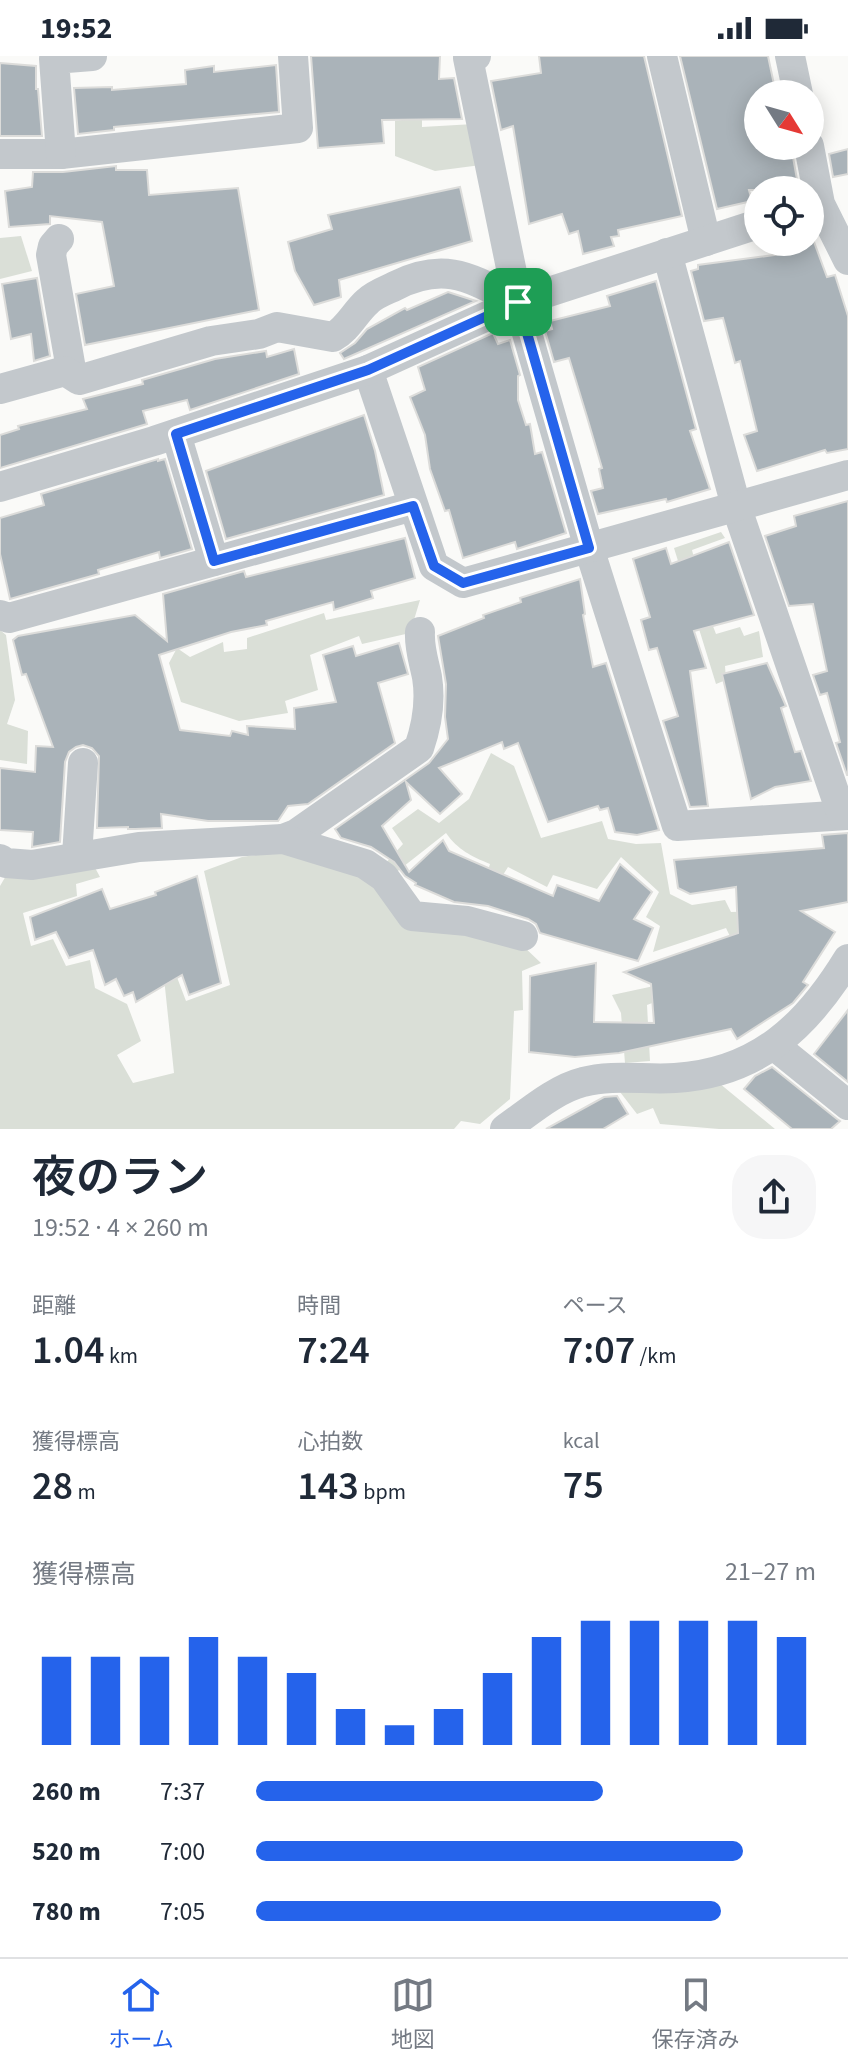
<!DOCTYPE html>
<html lang="ja">
<head>
<meta charset="utf-8">
<style>
	:root { --surface:#fff; --page:#f6f6f7; --text:#1f2937; --muted:#747a83; --line:#e0e1e3; --accent:#2563eb }
	body { margin:0; font-family:"Source Sans 3","Noto Sans JP",sans-serif; background:var(--page); color:var(--text); height:100vh; display:flex; flex-direction:column; font-size:30px; white-space:nowrap }
	* { box-sizing:border-box; margin:0 }
	p { font-size:26px; color:var(--muted) }
	.icon { flex:none; width:44px; height:44px; fill:none; stroke:currentColor; stroke-width:2; stroke-linecap:round; stroke-linejoin:round }
	.map { position:relative; height:1073px; overflow:hidden }
	.drawer { display:flex; flex-direction:column; background:var(--surface); flex:1 }
	.drawer>* { flex:none }
	.needle { width:52px; rotate:127deg }
	.buttons { position:absolute; left:744px; top:24px; display:grid; gap:16px }
	.buttons a { display:grid; place-items:center; width:80px; height:80px; border-radius:50%; background:var(--surface); box-shadow:0 4px 20px #0003; font-size:40px }
	.pin { position:absolute; display:grid; place-items:center; width:68px; height:68px; color:#fff; margin:-34px; border-radius:16px; box-shadow:0 4px 12px #0006 }
	.round { display:grid; place-items:center; flex:none; width:84px; height:84px; border-radius:32px; background:var(--page) }
	.head { display:flex; align-items:center; justify-content:space-between; height:136px; padding:0 32px }
	h1 { font-size:44px; font-weight:600; line-height:60px }
	.figures { display:grid; grid-template-columns:repeat(3,1fr); gap:12px; height:136px; padding:8px 32px }
	.figures div { display:grid; align-content:center }
	.figures b { font-size:40px; font-weight:600 }
	.figures small { font-size:22px; font-weight:400 }
	.figures p { font-size:22px }
	.chart { height:224px; padding:16px 32px }
	.chart p { display:flex; justify-content:space-between }
	.chart svg { width:100%; height:144px; margin-top:8px; stroke:var(--accent); stroke-width:6 }
	ul { padding:0 32px; list-style:none; font-size:26px }
	li { display:grid; grid-template-columns:128px 96px 1fr; align-items:center; height:60px }
	li i { height:20px; border-radius:10px; background:var(--accent) }
	.status { display:flex; justify-content:space-between; align-items:center; height:56px; padding:0 40px; background:var(--surface); direction:ltr }
	.status svg { height:22px; fill:currentColor }
	.menu { display:flex; justify-content:space-around; align-items:center; height:112px; border-top:2px solid var(--line); background:var(--surface); font-size:22px; color:var(--muted) }
	.menu a { display:grid; justify-items:center; gap:4px }
	.menu .current { color:var(--accent) }
	.map>svg:first-child { display:block }
	.green { fill:#dadfd7 }
	.building { fill:#aab3b9; stroke:#dcdcda; stroke-width:2 }
	.lines { fill:none; stroke-linecap:round; stroke-linejoin:round }
	.minor { stroke:#c3c8cc; stroke-width:30 }
	.route-casing { stroke:#fff; stroke-width:16 }
	.route { stroke:#2563eb; stroke-width:10 }
</style>
</head>
<body>
<div class="status"><b>19:52</b><svg viewBox="0 0 49 12"><path d="M0 12V9h3v3zM5 12V6h3v6zM10 12V3h3v9zM15 12V0h3v12zM26 1h20v11H26zM47 4h2v5h-2z"/></svg></div>
<div class="map">
<svg width="848" height="1073" viewBox="0 0 848 1073">
	<rect width="100%" height="100%" fill="#fafaf8"/>
	<g class="green">
		<polygon points="422,61 422,71 474,68 481,109 435,115 395,100 395,65"/>
		<polygon points="21,180 32,215 0,223 0,182"/>
		<polygon points="721,476 725,482 692,494 696,510 691,514 716,578 740,571 744,580 759,575 763,601 725,610 726,624 716,628 674,492"/>
		<polygon points="420,544 410,577 362,588 359,580 310,599 318,634 285,645 288,657 239,665 181,646 169,607 177,592 190,601 223,586 224,596 247,593 247,582 324,557 326,564"/>
		<polygon points="0,574 6,579 15,644 7,668 28,675 27,708 0,704"/>
		<path d="M 491,697 L 514,710 L 541,782 L 602,765 L 608,783 L 636,788 L 661,787 L 670,838 L 692,849 L 725,844 L 731,856 L 775,855 L 737,895 L 726,872 L 653,896 L 660,870 L 646,861 L 659,836 L 621,801 L 597,833 L 553,819 L 547,831 L 508,811 L 491,838 L 482,834 L 490,808 C 471,800 458,794 446,777 L 394,818 L 384,809 L 403,788 L 392,772 L 418,753 L 439,767 L 469,743 Z"/>
		<polygon points="294,793 353,813 382,832 522,889 541,907 522,915 523,954 514,955 510,1043 480,1068 461,1065 454,1073 0,1073 0,830 7,818 92,806 100,821 76,828 77,840 23,857 31,890 53,883 66,910 90,904 95,932 127,948 141,985 117,999 133,1027 174,1017 164,922 175,916 186,945 230,929 204,815 242,801"/>
		<polygon points="654,930 660,944 647,949 650,1005 625,1007 621,957 612,939"/>
		<polygon points="719,1027 775,1073 719,1073 660,1068 653,1052 637,1058 620,1036"/>
	</g>
	<g class="building">
		<polygon points="311,0 440,0 439,23 454,22 462,63 382,64 384,87 318,92"/>
		<polygon points="539,0 644,0 682,160 618,174 619,180 611,181 614,190 583,198 578,175 569,178 562,158 529,168 513,70 501,74 491,25 541,17"/>
		<polygon points="680,0 768,0 776,38 758,38 758,90 791,90 798,129 792,130 794,134 749,134 752,145 717,153"/>
		<polygon points="0,7 36,10 36,33 38,33 42,80 0,80"/>
		<polygon points="276,9 279,56 114,71 114,74 78,78 74,32 112,31 112,34 186,28 185,14 214,10 214,16"/>
		<polygon points="848,93 848,118 833,121 829,98"/>
		<polygon points="116,110 116,114 147,114 149,139 238,132 259,254 85,289 76,238 114,230 102,166 50,160 50,168 9,171 5,135 32,131 33,116 63,116"/>
		<polygon points="460,131 472,185 339,224 341,241 314,249 295,215 288,186 332,173 328,159"/>
		<polygon points="778,186 814,186 827,221 835,219 848,260 848,393 827,397 825,394 757,415 744,379 757,375 740,305 735,307 723,262 704,265 691,215 698,213 698,209 782,198"/>
		<polygon points="37,222 50,300 34,305 31,278 11,283 2,228"/>
		<polygon points="656,225 696,373 690,375 710,433 667,446 666,443 598,458 591,435 603,432 599,413 602,412 587,361 569,302 554,306 545,275 552,273 550,265 610,250 607,240"/>
		<polygon points="448,236 476,245 344,303 340,297 355,287 367,273 405,252 407,254"/>
		<polygon points="493,277 498,288 510,284 520,319 518,320 518,344 526,369 530,368 535,398 542,396 566,477 517,493 515,486 463,502 449,454 445,455 430,413 425,379 410,341 425,334 418,311"/>
		<polygon points="294,293 299,318 190,354 187,344 143,355 147,368 0,412 0,379 19,373 18,370 87,353 83,343 143,328 142,324 215,303 266,295 267,301"/>
		<polygon points="364,359 375,395 384,439 226,483 206,415"/>
		<polygon points="158,403 158,405 165,403 192,493 160,502 159,496 98,514 99,518 10,543 0,498 0,462 44,449 41,438"/>
		<polygon points="848,445 848,719 847,719 836,687 840,686 827,637 820,639 813,619 827,615 813,548 789,550 765,480 796,470 794,460"/>
		<polygon points="405,482 415,522 371,535 373,542 334,554 333,546 266,565 267,569 231,576 159,599 180,674 230,680 232,675 248,679 247,670 295,673 294,652 336,646 323,599 353,590 356,600 399,587 408,618 378,627 395,687 308,748 288,750 278,765 208,765 161,758 162,772 135,773 128,773 128,771 97,772 99,700 92,692 83,689 76,691 69,696 65,706 60,786 32,791 33,776 0,774 0,712 35,716 36,690 53,691 26,618 22,619 13,584 18,580 135,559 167,585 163,538 244,515 246,521"/>
		<polygon points="729,486 754,559 694,575 706,612 690,615 708,750 690,751 663,665 678,660 657,592 649,594 641,564 650,561 633,503 666,492 671,508"/>
		<polygon points="580,523 585,558 583,559 593,611 606,607 659,774 637,779 615,776 608,752 600,754 598,750 548,766 518,687 504,693 502,686 439,712 462,738 440,758 406,726 411,744 382,770 409,816 443,784 449,795 553,840 557,829 599,845 620,808 652,836 634,863 653,872 638,905 540,877 536,868 528,863 488,850 454,846 415,829 416,827 405,820 394,806 371,791 341,782 335,773 429,707 448,683 445,661 446,628 438,580 484,562 483,559 521,546 520,542"/>
		<polygon points="767,607 786,650 781,652 795,696 801,695 811,725 775,731 751,743 722,618"/>
		<polygon points="848,777 848,846 801,855 835,876 803,926 808,929 793,947 737,983 731,973 619,997 575,1001 529,996 530,920 596,907 594,966 654,967 651,928 624,916 738,877 736,831 690,838 678,832 674,804 824,792 822,779"/>
		<polygon points="197,820 221,927 189,939 182,919 136,946 133,936 124,940 116,923 105,929 93,894 69,902 56,876 35,884 30,861 102,833 110,853 156,839 155,836"/>
		<polygon points="848,954 848,1026 814,998"/>
		<polygon points="772,1011 837,1063 840,1065 831,1073 792,1073 744,1033 755,1020"/>
		<polygon points="617,1040 628,1058 603,1073 546,1073 604,1041"/>
	</g>
	<g class="lines">
		<g class="minor">
			<polyline points="476,0 468,2 518,246 589,492 677,770 848,759"/>
			<polyline points="662,0 706,185"/>
			<polyline points="790,0 798,38"/>
			<polyline points="809,90 820,148 848,204"/>
			<polyline points="0,98 61,98 298,72 293,0"/>
			<polyline points="61,98 54,3 92,0"/>
			<polyline points="59,183 53,190 51,199 71,313"/>
			<polyline points="667,197 736,450 842,759"/>
			<polyline points="368,314 434,510 463,527 848,419"/>
			<path d="M 0,333 L 65,315 L 79,324 L 211,285 L 259,278 L 277,271 L 333,281 C 348,273 355,256 368,245 C 375,238 387,234 395,230 C 446,204 472,223 518,246"/>
			<polyline points="176,378 214,505"/>
			<polyline points="0,431 154,385 368,314 518,246 758,168"/>
			<polyline points="0,559 9,562 413,450"/>
			<path d="M 283,783 L 296,778 L 419,692 C 427,669 431,646 427,621 C 424,606 419,592 420,576"/>
			<polyline points="77,800 83,707"/>
			<polyline points="0,803 6,807 32,809 139,791 283,783 365,808 384,821 412,860 467,865 523,880"/>
			<polyline points="775,990 848,1049"/>
			<path d="M 505,1073 C 528,1057 555,1033 583,1026 C 612,1018 645,1024 675,1022 C 758,1017 807,970 848,903"/>
		</g>
	</g>
	<g class="lines">
		<g class="route-casing">
			<polygon id="route" points="518,246 589,492 463,527 434,510 413,450 214,505 176,378 368,314"/>
		</g>
		<use href="#route" class="route"/>
	</g>
</svg>
<div class="buttons">
<a><svg class="needle" viewBox="-14 -14 28 28"><path d="M0-13l5 13h-10z" fill="#e53935"/><path d="M0 13l5-13h-10z" fill="#747a83"/></svg></a>
<a><svg class="icon" aria-label="locate" viewBox="0 0 24 24"><circle cx="12" cy="12" r="6"/><path d="M12 2v4M12 18v4M2 12h4M18 12h4"/></svg></a>
</div>
<div class="pin" style="left:518px;top:246px;background:#1e9e55"><svg class="icon" aria-label="arrive" viewBox="0 0 24 24"><path d="M6 21V4h12l-3 4 3 4H6"/></svg></div>
</div>
<section class="drawer">
<div class="head"><div><h1>夜のラン</h1><p>19:52 · 4 × 260 m</p></div><a class="round"><svg class="icon" aria-label="share" viewBox="0 0 24 24"><path d="M12 15V3M7 8l5-5 5 5M5 13v7h14v-7"/></svg></a></div>
<div class="figures">
<div><p>距離</p><b>1.04<small> km</small></b></div>
<div><p>時間</p><b>7:24</b></div>
<div><p>ペース</p><b>7:07<small> /km</small></b></div>
</div>
<div class="figures">
<div><p>獲得標高</p><b>28<small> m</small></b></div>
<div><p>心拍数</p><b>143<small> bpm</small></b></div>
<div><p>kcal</p><b>75</b></div>
</div>
<div class="chart"><p><span>獲得標高</span>21–27 m</p>
<svg viewBox="0 0 160 44" preserveAspectRatio="none"><path d="M5 44V17M15 44V17M25 44V17M35 44V11M45 44V17M55 44V22M65 44V33M75 44V38M85 44V33M95 44V22M105 44V11M115 44V6M125 44V6M135 44V6M145 44V6M155 44V11"/></svg>
</div>
<ul>
<li><b>260 m</b>7:37<i style="width:62%"></i></li>
<li><b>520 m</b>7:00<i style="width:87%"></i></li>
<li><b>780 m</b>7:05<i style="width:83%"></i></li>
</ul>
</section>
<nav class="menu">
<a class="current"><svg class="icon" aria-label="home" viewBox="0 0 24 24"><path d="M3 11l9-7 9 7M6 9v11h12V9"/></svg>ホーム</a>
<a><svg class="icon" aria-label="map" viewBox="0 0 24 24"><path d="M3 6l6-2 6 2 6-2v14l-6 2-6-2-6 2zM9 4v14M15 6v14"/></svg>地図</a>
<a><svg class="icon" aria-label="saved" viewBox="0 0 24 24"><path d="M7 4h10v16l-5-4-5 4z"/></svg>保存済み</a>
</nav>
</body>
</html>
